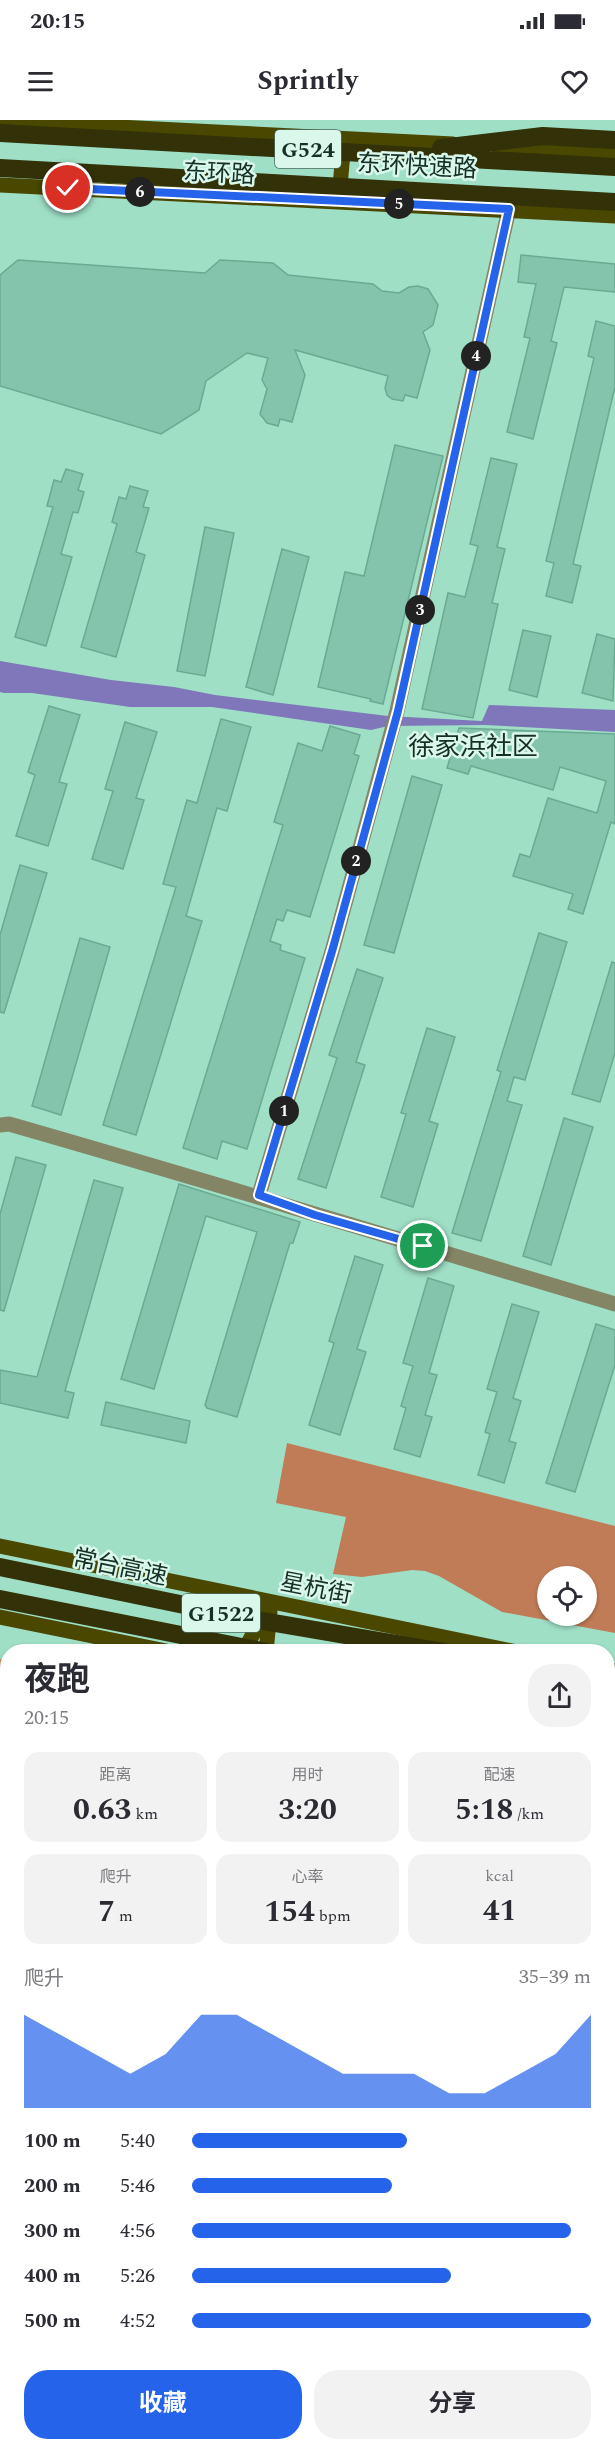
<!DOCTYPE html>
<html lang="zh">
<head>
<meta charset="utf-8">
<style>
	:root { --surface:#fff; --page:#f2f2f3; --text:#2b2b33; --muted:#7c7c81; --accent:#2563eb }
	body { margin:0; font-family:Spectral,"Noto Sans SC",serif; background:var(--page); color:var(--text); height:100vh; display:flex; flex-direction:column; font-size:22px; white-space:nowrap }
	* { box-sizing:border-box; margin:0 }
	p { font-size:20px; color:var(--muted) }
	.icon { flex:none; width:33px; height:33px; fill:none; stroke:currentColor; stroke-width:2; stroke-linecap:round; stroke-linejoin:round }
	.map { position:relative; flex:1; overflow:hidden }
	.panel { position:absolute; left:0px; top:1524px; width:615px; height:807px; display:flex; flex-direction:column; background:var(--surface); border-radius:24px 24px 0 0; box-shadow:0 2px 4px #0004 }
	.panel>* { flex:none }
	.fabs { position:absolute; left:537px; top:1446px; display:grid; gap:12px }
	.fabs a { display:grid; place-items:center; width:60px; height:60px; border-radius:50%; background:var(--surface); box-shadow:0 2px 4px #0004; font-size:30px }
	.pin { position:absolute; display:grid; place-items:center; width:51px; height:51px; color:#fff; margin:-26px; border:3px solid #fff; border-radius:50%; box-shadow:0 2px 6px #0007 }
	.km { position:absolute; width:30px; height:30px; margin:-15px; border-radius:50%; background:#222; color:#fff; font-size:16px; line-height:30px; text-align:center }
	.round { display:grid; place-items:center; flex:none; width:63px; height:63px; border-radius:24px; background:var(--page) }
	.head { display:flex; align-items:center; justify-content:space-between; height:102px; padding:0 24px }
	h1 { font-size:33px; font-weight:700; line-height:45px }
	.figures { display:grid; grid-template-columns:repeat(3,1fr); gap:9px; height:102px; padding:6px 24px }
	.figures div { display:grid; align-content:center; border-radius:15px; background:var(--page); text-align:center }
	.figures b { font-size:30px; font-weight:700 }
	.figures small { font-size:16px; font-weight:400 }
	.figures p { font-size:16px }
	.chart { height:168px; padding:12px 24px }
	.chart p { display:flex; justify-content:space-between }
	.chart svg { width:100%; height:108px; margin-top:6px; fill:var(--accent); opacity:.7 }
	.action { display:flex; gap:12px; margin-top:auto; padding:12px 24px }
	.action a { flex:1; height:69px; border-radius:24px; background:var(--accent); color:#fff; font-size:24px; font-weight:700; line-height:69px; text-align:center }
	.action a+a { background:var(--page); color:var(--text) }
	ul { padding:0 24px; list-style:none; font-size:20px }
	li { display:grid; grid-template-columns:96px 72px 1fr; align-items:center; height:45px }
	li i { height:15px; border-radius:8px; background:var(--accent) }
	.status { display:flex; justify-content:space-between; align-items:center; height:42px; padding:0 30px; background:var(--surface); direction:ltr }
	.status svg { height:16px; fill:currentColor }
	header { display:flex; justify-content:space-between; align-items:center; height:78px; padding:0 24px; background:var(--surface); font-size:27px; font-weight:700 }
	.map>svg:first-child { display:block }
	.green { fill:#cd8b68 }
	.forest { fill:#c07c57; fill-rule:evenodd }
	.water { fill:#7f77ba }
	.building { fill:#85c4ac; stroke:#6baa92; stroke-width:1.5 }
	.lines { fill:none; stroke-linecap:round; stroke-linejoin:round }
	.minor { stroke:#848565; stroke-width:15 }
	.major { stroke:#494700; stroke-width:15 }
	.highway { stroke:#323107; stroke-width:18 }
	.highway-bridge { stroke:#323107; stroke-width:18 }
	.route-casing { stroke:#fff; stroke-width:12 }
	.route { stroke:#2563eb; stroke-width:8 }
	.labels { text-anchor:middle; stroke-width:5; stroke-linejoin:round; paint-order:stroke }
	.shield { fill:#d9f8eb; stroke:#506c62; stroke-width:1.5 }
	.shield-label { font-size:22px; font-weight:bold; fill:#163027 }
	.street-label { font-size:24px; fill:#163027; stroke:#d9f8eb }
	.neighbourhood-label { font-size:26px; fill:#163027; stroke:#d9f8eb }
</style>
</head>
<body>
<div class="status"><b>20:15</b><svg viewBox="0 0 49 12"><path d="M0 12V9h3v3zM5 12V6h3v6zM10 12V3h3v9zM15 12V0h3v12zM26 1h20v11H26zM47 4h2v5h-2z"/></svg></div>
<header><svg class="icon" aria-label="menu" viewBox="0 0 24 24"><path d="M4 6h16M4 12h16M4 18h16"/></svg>Sprintly<svg class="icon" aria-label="heart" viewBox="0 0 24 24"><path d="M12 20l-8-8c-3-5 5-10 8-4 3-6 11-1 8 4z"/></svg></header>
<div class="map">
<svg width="615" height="2331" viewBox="0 0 615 2331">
	<rect width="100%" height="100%" fill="#9fdfc6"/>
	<polygon class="green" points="0,1539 7,1540 7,1570 0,1569"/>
	<g class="forest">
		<path d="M 287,1323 L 615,1406 L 615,1513 L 502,1492 L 439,1456 L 425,1451 L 412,1450 L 362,1457 L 333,1454 L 346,1397 L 276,1383 ZM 548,1456 L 586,1456 L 586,1496 L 548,1496 Z"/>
		<polygon points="608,1663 615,1665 615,1726 608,1725"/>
	</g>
	<polygon class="water" points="0,541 111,560 174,567 215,575 388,596 482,601 489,585 615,590 615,612 485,605 388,606 371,610 212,587 130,587 32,573 4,573 0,572"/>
	<g class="building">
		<polygon points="521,135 615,144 615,172 564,167 551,221 557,223 533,319 507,312 530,218 524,217 536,164 518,162"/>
		<polygon points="18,140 205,153 220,140 273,143 288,155 373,164 382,171 399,173 409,167 418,166 428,169 438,185 433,205 423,212 430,230 417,278 405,275 403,281 392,279 387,275 385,268 388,256 295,230 305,255 292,302 280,299 278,306 267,303 260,294 267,269 262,260 268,238 247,233 206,261 199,290 161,314 0,266 0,155"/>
		<polygon points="596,201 615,206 615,267 573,444 581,446 572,483 546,476 554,443 546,441 594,238 588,236"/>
		<polygon points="395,325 443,336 383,584 370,581 371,579 318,567 345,452 364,456"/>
		<polygon points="491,338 517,344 497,427 505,429 492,483 498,484 473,598 422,589 448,473 465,477 478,426 470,424"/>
		<polygon points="66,349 83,354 78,370 84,372 78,393 73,392 61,434 72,437 46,526 15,517 53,387 47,386 54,360 61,362"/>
		<polygon points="130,366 148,371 143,387 149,388 136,432 145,435 116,537 81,527 117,404 112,402 119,377 126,379"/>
		<polygon points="205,407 234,413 205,556 177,551"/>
		<polygon points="282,429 309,437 273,575 246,567"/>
		<polygon points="523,510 551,516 537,577 509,570"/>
		<polygon points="597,514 615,519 613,581 582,573"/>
		<polygon points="49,586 80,595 59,662 67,664 48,726 16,716 35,655 28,652"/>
		<polygon points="221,599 251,607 227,691 217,688 186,796 202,801 136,1015 103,1005 176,767 163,764 187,680 197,683"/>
		<polygon points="125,602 157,612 136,678 144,680 123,749 92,739 113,671 105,669"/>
		<polygon points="330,606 360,615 354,634 359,636 310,797 287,790 283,801 277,799 270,821 281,825 280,830 305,838 247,1029 222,1021 217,1039 183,1028 283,705 274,702 298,623 322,631"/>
		<polygon points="459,608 615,614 615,704 611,702 583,794 568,789 573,774 513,756 520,734 530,737 548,678 597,693 606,661 560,647 553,670 471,646 468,654 447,648"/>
		<polygon points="412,656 442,665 394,833 364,825"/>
		<polygon points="20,745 47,753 4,893 0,892 0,815"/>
		<polygon points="539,813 567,822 525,960 514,957 507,981 522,985 481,1121 452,1113 501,952 497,950"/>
		<polygon points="80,818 110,827 61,995 32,986"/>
		<polygon points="612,842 615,843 615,933 600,982 572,974"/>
		<polygon points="357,849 383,858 356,942 365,945 326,1068 298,1059 337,938 329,935"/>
		<polygon points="427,908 455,917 429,1001 438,1004 413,1087 381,1077 406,994 401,993"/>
		<polygon points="564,998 593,1007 551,1145 523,1136"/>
		<polygon points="16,1037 46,1045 4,1191 0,1190 0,1094"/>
		<polygon points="94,1060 123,1068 65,1271 74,1273 68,1298 0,1283 0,1250 37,1257"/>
		<polygon points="179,1064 300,1102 293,1123 290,1123 237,1297 207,1288 205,1285 257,1112 206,1096 154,1269 121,1259"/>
		<polygon points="355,1136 383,1145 357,1229 366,1232 340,1315 309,1305 334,1223 329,1221"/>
		<polygon points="428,1158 454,1166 429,1253 437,1255 425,1295 432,1297 420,1337 394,1329 406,1288 401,1286 413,1246 403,1243"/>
		<polygon points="512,1184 539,1192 513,1278 521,1281 509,1321 516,1323 504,1363 478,1355 490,1314 485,1312 497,1272 487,1269"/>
		<polygon points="596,1204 615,1210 615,1245 575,1372 546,1363"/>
		<polygon points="106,1282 190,1301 186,1323 101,1305"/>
	</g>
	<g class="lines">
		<g class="minor">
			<path d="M 0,1005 L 9,1004 C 212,1062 413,1124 615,1184"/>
			<polyline points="259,1075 333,828 397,591 509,89"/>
			<polyline points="0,1646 8,1649"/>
			<polyline points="608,1735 615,1736"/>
			<polyline points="0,1887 8,1890"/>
			<polyline points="608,2160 615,2133"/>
			<polyline points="608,2200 615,2201"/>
			<polyline points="566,2331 567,2324"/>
		</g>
		<g class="major">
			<polyline points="0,1 453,24"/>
			<polyline points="498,27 615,34"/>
			<polyline points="0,65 615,96"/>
			<polyline points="339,78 344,21"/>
			<polyline points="0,1426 517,1532"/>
			<polyline points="0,1497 171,1532"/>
			<polyline points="243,1532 265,1493"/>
			<polyline points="266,1532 270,1491"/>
			<polyline points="608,1549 615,1551"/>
			<polyline points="608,1614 615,1615"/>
			<polyline points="0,2250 8,2227"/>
			<polyline points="6,2331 8,2324"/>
		</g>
		<g class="highway">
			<polyline points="608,1559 615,1560"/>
			<polyline points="608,1590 615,1591"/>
		</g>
		<g class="highway-bridge">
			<polyline points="0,13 615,47"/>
			<polyline points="441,28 543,16 615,20"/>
			<polyline points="0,48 615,82"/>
			<polyline points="0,1447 257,1500 444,1532"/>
			<polyline points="0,1479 267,1532"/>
		</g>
	</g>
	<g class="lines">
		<g class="route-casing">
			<polyline id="route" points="68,68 509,89 398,591 333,828 259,1075 315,1095 423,1126"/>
		</g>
		<use href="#route" class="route"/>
	</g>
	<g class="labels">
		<g class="shield">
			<rect x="275" y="10" width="66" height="38" rx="4.5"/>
			<rect x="182" y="1474" width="78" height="38" rx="4.5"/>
		</g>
		<g class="shield-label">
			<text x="308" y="37">G524</text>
			<text x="221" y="1501">G1522</text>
		</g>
		<g class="street-label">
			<text transform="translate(417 46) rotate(3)" y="8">东环快速路</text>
			<text transform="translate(219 53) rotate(3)" y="8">东环路</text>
			<text transform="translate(120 1447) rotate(12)" y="8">常台高速</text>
			<text transform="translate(316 1468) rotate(11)" y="8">星杭街</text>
		</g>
		<g class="neighbourhood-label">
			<text x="473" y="635">徐家浜社区</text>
		</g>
	</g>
</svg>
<div class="fabs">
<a><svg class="icon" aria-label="locate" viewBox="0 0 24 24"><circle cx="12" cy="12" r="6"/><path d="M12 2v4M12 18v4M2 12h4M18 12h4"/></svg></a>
</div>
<div class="pin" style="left:423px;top:1126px;background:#1e9e55"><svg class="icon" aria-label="arrive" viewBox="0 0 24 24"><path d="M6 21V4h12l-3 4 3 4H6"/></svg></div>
<div class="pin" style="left:68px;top:68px;background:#d93025"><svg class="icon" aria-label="check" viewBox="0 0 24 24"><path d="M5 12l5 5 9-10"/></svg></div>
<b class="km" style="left:284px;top:991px">1</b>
<b class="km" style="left:356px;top:741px">2</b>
<b class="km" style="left:420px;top:490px">3</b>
<b class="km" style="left:476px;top:236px">4</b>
<b class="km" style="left:399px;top:84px">5</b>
<b class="km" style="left:140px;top:72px">6</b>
<section class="panel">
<div class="head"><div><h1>夜跑</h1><p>20:15</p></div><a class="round"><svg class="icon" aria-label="share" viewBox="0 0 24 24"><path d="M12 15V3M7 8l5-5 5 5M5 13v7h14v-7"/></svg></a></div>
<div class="figures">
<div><p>距离</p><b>0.63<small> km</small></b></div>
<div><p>用时</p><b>3:20</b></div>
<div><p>配速</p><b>5:18<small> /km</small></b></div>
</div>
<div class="figures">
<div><p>爬升</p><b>7<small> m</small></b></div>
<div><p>心率</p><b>154<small> bpm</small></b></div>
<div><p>kcal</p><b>41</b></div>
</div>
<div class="chart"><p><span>爬升</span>35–39 m</p>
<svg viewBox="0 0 160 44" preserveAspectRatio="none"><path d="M0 44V6L10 14L20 22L30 30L40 22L50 6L60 6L70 14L80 22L90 30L100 30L110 30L120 38L130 38L140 30L150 22L160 6V44z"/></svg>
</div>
<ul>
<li><b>100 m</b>5:40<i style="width:54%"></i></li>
<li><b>200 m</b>5:46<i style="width:50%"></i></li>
<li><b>300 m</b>4:56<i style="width:95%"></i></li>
<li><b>400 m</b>5:26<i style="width:65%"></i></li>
<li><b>500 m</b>4:52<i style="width:100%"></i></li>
</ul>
<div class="action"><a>收藏</a><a>分享</a></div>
</section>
</div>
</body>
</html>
